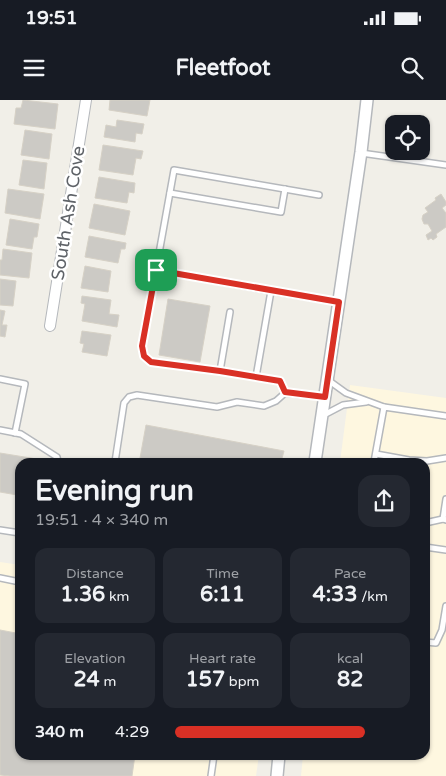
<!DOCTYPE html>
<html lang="en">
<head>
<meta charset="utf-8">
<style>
	:root { --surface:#171b24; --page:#242831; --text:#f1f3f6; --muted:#9ea1a6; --accent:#d93025 }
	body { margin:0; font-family:"Varela Round",sans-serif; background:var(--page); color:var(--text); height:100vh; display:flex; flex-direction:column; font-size:19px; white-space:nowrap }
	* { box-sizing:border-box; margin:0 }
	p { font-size:16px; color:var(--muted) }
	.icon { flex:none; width:28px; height:28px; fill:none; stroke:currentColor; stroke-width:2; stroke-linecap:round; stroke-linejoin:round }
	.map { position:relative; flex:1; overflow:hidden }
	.drawer { position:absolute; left:15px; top:358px; width:415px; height:302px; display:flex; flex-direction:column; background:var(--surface); border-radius:15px; box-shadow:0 1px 4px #0004 }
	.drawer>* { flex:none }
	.buttons { position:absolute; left:385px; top:15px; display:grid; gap:10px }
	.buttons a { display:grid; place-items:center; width:45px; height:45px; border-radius:10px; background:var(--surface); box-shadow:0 1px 4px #0004; font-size:25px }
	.pin { position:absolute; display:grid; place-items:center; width:42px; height:42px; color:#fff; margin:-21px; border-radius:10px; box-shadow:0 2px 8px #0006 }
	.round { display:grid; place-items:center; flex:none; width:52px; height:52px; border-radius:15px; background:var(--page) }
	.head { display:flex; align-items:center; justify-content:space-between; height:85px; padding:0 20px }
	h1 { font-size:28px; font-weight:700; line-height:38px }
	.metrics { display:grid; grid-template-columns:repeat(3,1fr); gap:8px; height:85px; padding:5px 20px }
	.metrics div { display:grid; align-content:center; border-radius:12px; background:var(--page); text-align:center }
	.metrics b { font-size:21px; font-weight:700 }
	.metrics small { font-size:14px; font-weight:400 }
	.metrics p { font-size:14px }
	ul { padding:0 20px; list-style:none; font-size:16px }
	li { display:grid; grid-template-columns:80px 60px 1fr; align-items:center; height:38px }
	li i { height:12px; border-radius:6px; background:var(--accent) }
	.status { display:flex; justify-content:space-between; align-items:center; height:35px; padding:0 25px; background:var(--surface); direction:ltr }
	.status svg { height:14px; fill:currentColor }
	header { display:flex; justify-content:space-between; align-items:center; height:65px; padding:0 20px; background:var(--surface); font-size:22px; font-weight:700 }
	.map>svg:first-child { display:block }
	.commercial { fill:#fef7e0 }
	.building { fill:#cccac5; stroke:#d6d1c6 }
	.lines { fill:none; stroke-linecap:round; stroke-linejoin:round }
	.service-casing { stroke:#b5b8bc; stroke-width:8 }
	.minor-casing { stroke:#b5b8bc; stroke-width:12 }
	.tertiary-casing { stroke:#b5b8bc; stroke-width:14 }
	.service { stroke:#fff; stroke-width:5 }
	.minor { stroke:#fff; stroke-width:10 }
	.tertiary { stroke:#fff; stroke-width:11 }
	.route-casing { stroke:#fff; stroke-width:10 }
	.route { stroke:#d93025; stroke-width:6 }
	.labels { text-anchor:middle; stroke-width:5; stroke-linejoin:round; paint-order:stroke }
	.street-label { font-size:18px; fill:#5f6368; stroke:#fff }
</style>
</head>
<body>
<div class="status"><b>19:51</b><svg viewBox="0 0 49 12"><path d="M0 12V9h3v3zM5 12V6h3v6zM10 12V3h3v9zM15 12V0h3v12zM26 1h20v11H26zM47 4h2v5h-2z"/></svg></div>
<header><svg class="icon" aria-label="menu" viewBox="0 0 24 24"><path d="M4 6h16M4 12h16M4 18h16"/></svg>Fleetfoot<svg class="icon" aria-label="search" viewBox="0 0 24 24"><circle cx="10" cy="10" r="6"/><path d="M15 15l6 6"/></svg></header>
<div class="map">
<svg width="446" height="676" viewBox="0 0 446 676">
	<rect width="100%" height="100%" fill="#f1efe8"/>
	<g class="commercial">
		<polygon points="350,285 446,298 446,676 301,676 303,655 425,655 425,362 340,362"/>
		<polygon points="0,462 20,465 20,655 259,655 256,676 0,676"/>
	</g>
	<g class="building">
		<polygon points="23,0 58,4 55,29 14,24 16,8 21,8"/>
		<polygon points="110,0 150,0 147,16 109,10"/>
		<polygon points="117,20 144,24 142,34 136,33 135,42 104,37 106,25 116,27"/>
		<polygon points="25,30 52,34 49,59 21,55"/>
		<polygon points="103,45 143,51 141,59 136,58 133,75 99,70"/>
		<polygon points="23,60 47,63 44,89 19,85"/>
		<polygon points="99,77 135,83 134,93 129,92 127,103 95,98"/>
		<polygon points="8,89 44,94 40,119 5,113"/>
		<polygon points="441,94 446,102 446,105 442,108 446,113 446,127 436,134 437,137 433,140 431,138 428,140 426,135 432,131 428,124 424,124 422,119 423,115 428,112 425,108 436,100 435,98"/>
		<polygon points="94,104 130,111 125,135 89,128"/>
		<polygon points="10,119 39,124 37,137 34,137 32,149 6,145"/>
		<polygon points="89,136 126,143 125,149 121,149 118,163 85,157"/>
		<polygon points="3,149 32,153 29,178 0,175 0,160 2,160"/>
		<polygon points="85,166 111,171 108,192 81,188"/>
		<polygon points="0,179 16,181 13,206 0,205"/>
		<polygon points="82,196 111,200 109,214 119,215 117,227 82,221 85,204 81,203"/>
		<polygon points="168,199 210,206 200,262 159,255"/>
		<polygon points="0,210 5,211 2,225 7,225 5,237 0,236"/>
		<polygon points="82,231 111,235 107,256 82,252 84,244 80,243"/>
		<polygon points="146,325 284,351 281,362 164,362 140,358"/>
		<polygon points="0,353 43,360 43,362 20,362 20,392 17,392 17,395 0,392"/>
		<polygon points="20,507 20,655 135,655 132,676 10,676 0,675 0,530 16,533"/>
	</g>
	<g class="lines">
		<g class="service-casing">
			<g id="service">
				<polyline points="361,53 446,65"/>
				<polyline points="170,93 281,112 285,89"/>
				<polyline points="156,170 142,246 144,256 151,262 220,271 280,281 285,293"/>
				<polyline points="271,191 156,170 174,70 319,95"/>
				<polyline points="220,271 230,212"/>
				<polyline points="256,277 271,191 339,202"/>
				<polyline points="0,279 25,284 15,333"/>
				<polyline points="328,280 346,293 384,307"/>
				<polyline points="322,316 343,305 366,302"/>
				<polyline points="0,330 21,334 57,357 58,362"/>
				<polyline points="376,354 409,360 427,361 446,358"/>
				<polyline points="115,362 124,303 129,297 137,295 217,307 237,302 264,306 276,301 285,293 324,297"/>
				<polyline points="374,362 384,307 446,316"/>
				<polyline points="443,419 446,399"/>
				<polyline points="425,423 443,419 446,420"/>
				<polyline points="0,430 20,433"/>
				<polyline points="425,447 446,450"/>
				<polyline points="0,478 20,482"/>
				<polyline points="425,542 436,543 442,530 446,506"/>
				<polyline points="211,676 214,655"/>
			</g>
		</g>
		<g class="minor-casing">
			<polyline id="minor" points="50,226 86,0"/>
		</g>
		<g class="tertiary-casing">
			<g id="tertiary">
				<polyline points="315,362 361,52 367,0"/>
				<polyline points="277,676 279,655"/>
			</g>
		</g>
		<use href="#service" class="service"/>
		<use href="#minor" class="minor"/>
		<use href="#tertiary" class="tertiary"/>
	</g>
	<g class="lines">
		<g class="route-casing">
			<polygon id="route" points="156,170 339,202 325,297 285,292 280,281 220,271 151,262 144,256 142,246"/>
		</g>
		<use href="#route" class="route"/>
	</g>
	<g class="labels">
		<g class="street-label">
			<text transform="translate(68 113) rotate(-81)" y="6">South Ash Cove</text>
		</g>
	</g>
</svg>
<div class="buttons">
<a><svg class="icon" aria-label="locate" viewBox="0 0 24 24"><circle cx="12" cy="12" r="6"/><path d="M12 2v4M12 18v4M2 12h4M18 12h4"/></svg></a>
</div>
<div class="pin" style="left:156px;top:170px;background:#1e9e55"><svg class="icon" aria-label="arrive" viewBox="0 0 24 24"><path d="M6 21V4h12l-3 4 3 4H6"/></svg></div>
<section class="drawer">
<div class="head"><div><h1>Evening run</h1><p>19:51 · 4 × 340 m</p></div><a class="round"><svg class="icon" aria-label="share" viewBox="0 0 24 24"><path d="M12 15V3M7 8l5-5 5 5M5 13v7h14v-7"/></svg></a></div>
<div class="metrics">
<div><p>Distance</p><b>1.36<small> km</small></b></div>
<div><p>Time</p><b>6:11</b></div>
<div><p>Pace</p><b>4:33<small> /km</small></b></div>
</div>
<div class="metrics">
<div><p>Elevation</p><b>24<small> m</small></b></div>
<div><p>Heart rate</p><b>157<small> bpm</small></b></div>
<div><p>kcal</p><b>82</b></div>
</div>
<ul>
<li><b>340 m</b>4:29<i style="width:81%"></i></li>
</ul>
</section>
</div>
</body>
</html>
